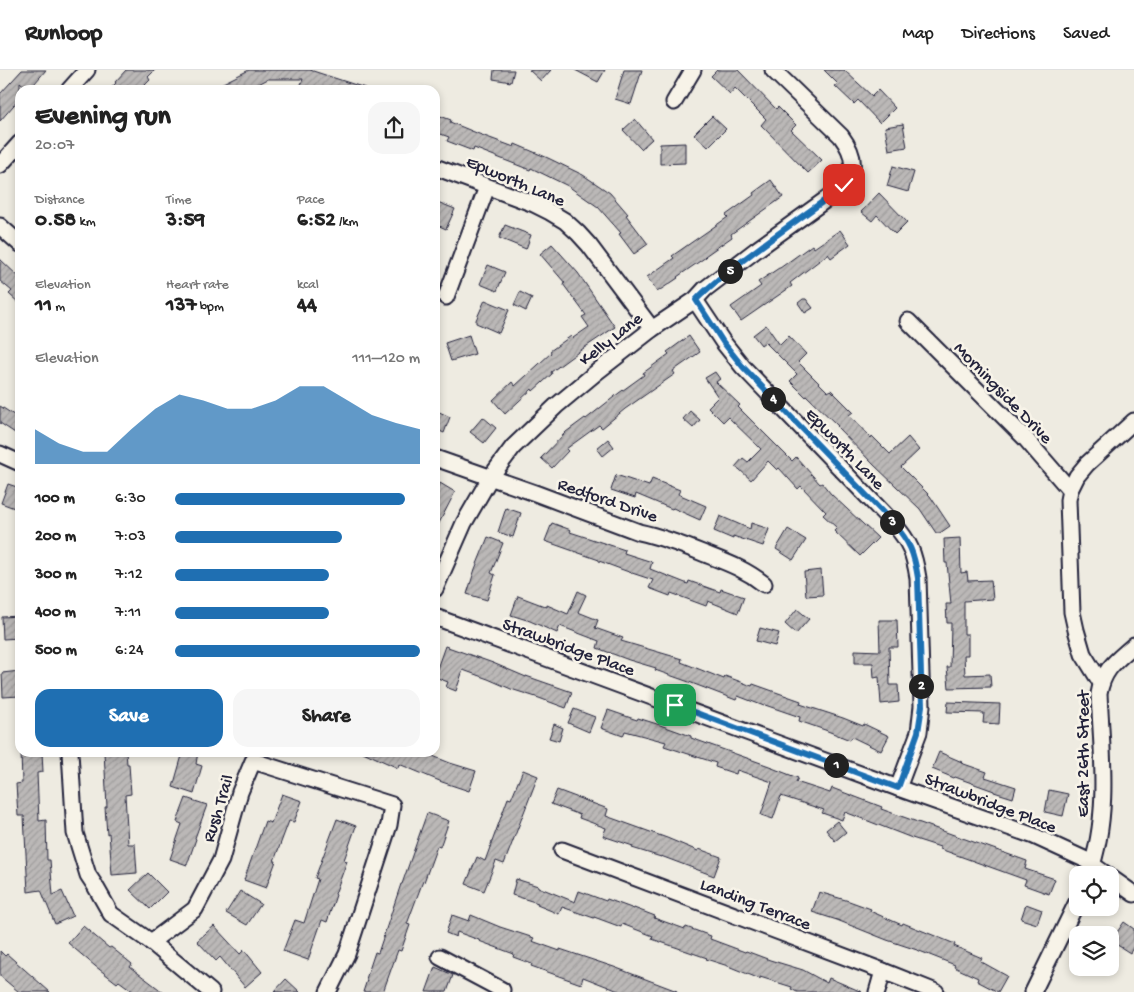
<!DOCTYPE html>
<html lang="en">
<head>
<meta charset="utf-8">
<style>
	:root { --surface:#fff; --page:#f6f6f6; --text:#222; --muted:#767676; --line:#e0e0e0; --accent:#1f6fb2 }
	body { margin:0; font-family:"Gochi Hand",sans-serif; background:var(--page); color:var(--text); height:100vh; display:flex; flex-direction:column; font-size:19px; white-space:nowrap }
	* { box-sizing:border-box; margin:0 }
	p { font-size:16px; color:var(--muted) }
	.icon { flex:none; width:28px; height:28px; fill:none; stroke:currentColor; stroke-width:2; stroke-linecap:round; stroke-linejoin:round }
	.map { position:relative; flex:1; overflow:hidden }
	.side { position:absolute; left:15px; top:15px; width:425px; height:672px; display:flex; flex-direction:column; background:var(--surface); border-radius:15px; box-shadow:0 2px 8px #0003 }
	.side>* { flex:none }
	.controls { position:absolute; left:1069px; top:796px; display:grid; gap:10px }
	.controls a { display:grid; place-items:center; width:50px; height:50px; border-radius:10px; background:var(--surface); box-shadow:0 2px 8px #0003; font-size:25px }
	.pin { position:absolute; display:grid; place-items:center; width:42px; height:42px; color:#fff; margin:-21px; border-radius:10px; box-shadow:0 2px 8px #0006 }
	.km { position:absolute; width:25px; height:25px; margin:-12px; border-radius:50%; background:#222; color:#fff; font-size:14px; line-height:25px; text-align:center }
	.round { display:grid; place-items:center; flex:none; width:52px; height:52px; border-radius:15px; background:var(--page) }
	.head { display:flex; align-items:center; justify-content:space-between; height:85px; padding:0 20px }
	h1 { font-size:28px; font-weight:700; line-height:38px }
	.figures { display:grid; grid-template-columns:repeat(3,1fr); gap:8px; height:85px; padding:5px 20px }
	.figures div { display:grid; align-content:center }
	.figures b { font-size:21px; font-weight:700 }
	.figures small { font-size:14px; font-weight:400 }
	.figures p { font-size:14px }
	.chart { height:140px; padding:10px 20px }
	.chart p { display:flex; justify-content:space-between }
	.chart svg { width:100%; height:90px; margin-top:5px; fill:var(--accent); opacity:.7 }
	.button { display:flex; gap:10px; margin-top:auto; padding:10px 20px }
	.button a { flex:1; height:58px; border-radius:15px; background:var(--accent); color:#fff; font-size:20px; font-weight:700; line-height:58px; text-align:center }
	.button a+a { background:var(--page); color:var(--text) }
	ul { padding:0 20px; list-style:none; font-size:16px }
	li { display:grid; grid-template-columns:80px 60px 1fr; align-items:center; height:38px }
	li i { height:12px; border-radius:6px; background:var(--accent) }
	header { display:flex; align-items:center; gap:30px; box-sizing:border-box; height:70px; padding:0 25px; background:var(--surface); border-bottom:1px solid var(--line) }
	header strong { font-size:24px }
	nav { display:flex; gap:28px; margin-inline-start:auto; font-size:18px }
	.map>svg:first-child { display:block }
	.building { fill:url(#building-hatch); stroke:#22223b }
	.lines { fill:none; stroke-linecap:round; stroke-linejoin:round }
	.minor-casing { stroke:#22223b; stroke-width:19 }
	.minor { stroke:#f7f3e8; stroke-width:15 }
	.route-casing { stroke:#fff; stroke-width:10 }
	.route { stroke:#1f6fb2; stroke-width:6 }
	.labels { text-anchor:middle; stroke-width:5; stroke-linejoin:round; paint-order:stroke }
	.street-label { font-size:18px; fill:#22223b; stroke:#f7f3e8 }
</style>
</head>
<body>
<header>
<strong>Runloop</strong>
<nav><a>Map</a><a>Directions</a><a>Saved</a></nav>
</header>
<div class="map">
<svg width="1134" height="922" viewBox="0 0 1134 922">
	<defs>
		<pattern id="building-hatch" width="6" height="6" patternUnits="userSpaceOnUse" patternTransform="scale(1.25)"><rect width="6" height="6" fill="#bbb8b7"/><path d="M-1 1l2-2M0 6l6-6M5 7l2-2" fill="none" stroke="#a09e9e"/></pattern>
	</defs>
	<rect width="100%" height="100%" fill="#eeebe1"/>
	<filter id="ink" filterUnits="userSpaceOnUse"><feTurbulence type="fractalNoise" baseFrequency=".02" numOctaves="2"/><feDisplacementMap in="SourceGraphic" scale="10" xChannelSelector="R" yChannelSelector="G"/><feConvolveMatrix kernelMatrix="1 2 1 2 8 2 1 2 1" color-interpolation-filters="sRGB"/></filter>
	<g filter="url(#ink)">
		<g class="building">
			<polygon points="22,0 46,0 29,20 20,12 20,28 0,51 0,24"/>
			<polygon points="126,0 155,0 148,7 150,10 140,20 109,20 116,13 115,12"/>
			<polygon points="249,0 310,0 365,18 365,20 310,20 300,17 303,9 268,9 247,20 209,20"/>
			<polygon points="494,0 514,0 511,12 493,9"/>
			<polygon points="529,0 551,0 541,11"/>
			<polygon points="575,0 605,0 598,12"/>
			<polygon points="624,0 642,0 631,34 615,29"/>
			<polygon points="717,0 738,0 776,39 778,37 796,55 791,60 822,90 808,103 761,55 766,49 735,18 730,24 711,6"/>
			<polygon points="824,0 844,0 872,26 878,20 895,38 880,53 858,30 854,34 835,16 838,14"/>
			<polygon points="435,44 451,50 450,52 479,64 514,77 515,74 548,88 583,105 610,123 628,144 626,145 648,174 634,184 619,164 621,163 598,137 568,116 531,98 530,100 474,78 473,81 447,71 449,67 435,62"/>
			<polygon points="712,46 726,59 708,77 694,64"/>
			<polygon points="635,49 652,69 641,79 623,60"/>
			<polygon points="903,54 907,77 889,80 885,57"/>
			<polygon points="685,73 685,93 660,94 660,74"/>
			<polygon points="893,96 914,102 908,122 887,116"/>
			<polygon points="771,110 783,127 731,164 732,167 705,186 706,187 677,207 678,208 657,222 647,207 674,188 672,186 728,147 726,145 754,125 753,123"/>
			<polygon points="879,123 907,152 895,164 877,145 872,151 861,142"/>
			<polygon points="435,131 455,139 446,159 435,154"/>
			<polygon points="505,155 531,165 526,179 499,168"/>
			<polygon points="840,160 850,174 831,188 828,184 790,213 792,216 741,251 731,237 761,216 758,212 779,198 780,198 812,175 814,178"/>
			<polygon points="552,174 578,203 615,257 581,280 551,302 552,304 533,321 532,319 505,344 493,330 512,312 515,316 551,283 550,281 571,266 573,268 589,257 582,247 586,245 563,214 565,213 540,184"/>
			<polygon points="0,189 20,208 20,234 9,224 12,221 0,211"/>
			<polygon points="488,195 505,202 497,221 480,214"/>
			<polygon points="520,222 532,228 526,241 514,235"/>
			<polygon points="803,229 806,229 813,238 805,243 798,233"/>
			<polygon points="485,230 509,240 499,263 476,253 476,250"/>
			<polygon points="766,255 780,275 789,266 806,284 798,292 828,322 831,320 853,342 849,345 871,368 872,366 890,384 908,367 919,380 901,397 930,426 950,456 940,463 936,463 920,439 874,395 837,357 838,356 807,326 806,327 790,311 797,304 765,272 761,275 753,265"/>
			<polygon points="469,265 475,284 451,291 445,273"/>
			<polygon points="689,266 700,282 673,301 675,304 625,339 602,358 599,355 566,379 568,381 552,398 541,388 566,362 585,348 586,349 619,323 644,305 643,303 669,284 667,282"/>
			<polygon points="715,302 720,309 716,312 740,335 738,337 792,391 796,387 820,414 822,413 831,424 878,468 860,486 834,461 837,458 823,445 826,442 801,416 798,419 779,398 777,400 768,391 751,410 739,399 735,397 743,388 748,392 761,379 728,347 723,352 708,337 718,327 705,308"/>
			<polygon points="0,336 20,349 20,354 15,363 0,353"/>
			<polygon points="435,340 450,347 444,363 435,359"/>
			<polygon points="690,341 700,350 693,358 683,349"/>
			<polygon points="483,347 496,358 484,373 470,362"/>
			<polygon points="608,369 614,377 603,386 597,378"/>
			<polygon points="616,405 649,416 652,409 680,420 678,424 706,436 700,450 673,438 672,439 636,424 635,428 611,420"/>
			<polygon points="440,413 455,422 435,461 435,422"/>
			<polygon points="8,414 20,418 20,431 17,439 1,433"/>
			<polygon points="506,438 521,443 513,467 498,462"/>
			<polygon points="720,446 750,459 751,453 769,459 763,476 733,466 733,469 714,461"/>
			<polygon points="552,453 571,460 570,462 625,480 624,483 652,492 650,499 688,514 689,511 720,522 721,519 744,527 738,543 708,531 706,536 671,523 670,526 649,518 653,510 626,501 599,491 599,490 545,471"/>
			<polygon points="788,459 806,470 793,490 776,479"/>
			<polygon points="488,467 503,473 491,503 495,505 487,530 467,524 475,499"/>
			<polygon points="960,468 961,503 967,502 968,511 991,510 993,529 964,531 964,564 968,564 968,585 964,585 965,605 990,604 991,617 949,618 947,597 950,597 951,553 947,553 946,534 951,534 947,493 945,493 944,469"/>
			<polygon points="821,500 823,525 806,526 804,502"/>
			<polygon points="578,521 586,525 578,542 598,550 595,558 623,568 621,571 682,589 681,592 724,609 725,606 752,616 753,614 801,631 800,634 843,648 863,656 864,654 889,666 881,681 852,667 850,670 825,660 799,651 800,647 765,635 764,636 738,626 736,630 689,612 655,600 656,598 629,590 597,578 599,571 560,556 557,563 530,551 511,545 518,526 547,537 547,535 568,544"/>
			<polygon points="797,539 809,549 796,564 785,554"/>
			<polygon points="20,546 20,568 3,569 2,547"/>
			<polygon points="879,550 897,550 898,577 889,577 890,615 898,615 899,632 881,634 879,607 874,608 873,593 855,593 855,580 880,581"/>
			<polygon points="760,558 779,563 775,576 756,571"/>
			<polygon points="445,576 493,593 526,607 526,606 572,622 566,638 539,628 511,619 488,609 463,600 456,621 446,617 448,612 435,607 435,604"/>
			<polygon points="20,601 20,626 3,627 2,603"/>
			<polygon points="948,632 1000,634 999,654 983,653 984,643 947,642"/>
			<polygon points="574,639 595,647 589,662 568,653"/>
			<polygon points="608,640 637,650 638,648 660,655 691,666 691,668 772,697 772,698 798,708 796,712 830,723 832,718 882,737 881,739 1027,791 1025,799 1055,809 1049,824 1024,815 1026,810 940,779 940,777 912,768 845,742 842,750 822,743 824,740 781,726 773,749 761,745 772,712 737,700 736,704 715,697 716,693 664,676 666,672 625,661 623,666 601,658"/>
			<polygon points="554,654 563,658 559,671 549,668"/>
			<polygon points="21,682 42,682 43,702 37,703 39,751 46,750 47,790 50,790 53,825 62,821 73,846 55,854 41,820 28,822 24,746 18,746 16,714 22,713"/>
			<polygon points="104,682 126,682 127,694 129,694 131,724 125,725 128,774 135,774 137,803 112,805 109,763 107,764 105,737 107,737"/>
			<polygon points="183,682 198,682 196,694 202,696 194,724 173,717"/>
			<polygon points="363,682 423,682 450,693 476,701 469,721 442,712 399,694 398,698"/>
			<polygon points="939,682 962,692 961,693 987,702 985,707 1016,717 1013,728 994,722 994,721 955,707 954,708 932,699"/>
			<polygon points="523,700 538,706 504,794 496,791 484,821 466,814 477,787 485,791 508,728 511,729"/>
			<polygon points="557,720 608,739 606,746 667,768 698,781 699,779 721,787 714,806 661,786 661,787 632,778 633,776 603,766 606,758 579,748 580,745 551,734"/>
			<polygon points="1049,720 1068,724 1063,746 1045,742"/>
			<polygon points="282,724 302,731 294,752 289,751 274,791 276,791 266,818 244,810 265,751 271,753"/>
			<polygon points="186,728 207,735 195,768 196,769 187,795 170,789 182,754 177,752"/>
			<polygon points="427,743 449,751 440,777 437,776 424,812 423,811 407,854 410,855 401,881 398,880 383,922 363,922 367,910 366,909 375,882 378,883 401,814 402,814"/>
			<polygon points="337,749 356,756 344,790 347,791 335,824 336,825 327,852 322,850 308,890 283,881 295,850 304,853 318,809 315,808"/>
			<polygon points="837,751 846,762 835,771 826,760"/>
			<polygon points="148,803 167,822 150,839 130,820"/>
			<polygon points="516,809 538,816 538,817 575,832 579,821 606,831 607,829 634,839 634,838 655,846 654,848 685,859 686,857 711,866 710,869 745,882 746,881 770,890 803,900 827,913 829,908 862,922 797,922 791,919 792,917 760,907 760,909 728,896 706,889 707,888 652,869 653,866 622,854 621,857 594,847 594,848 562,837 559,844 537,835 538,833 512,825"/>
			<polygon points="240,821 261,834 247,855 226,843"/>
			<polygon points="819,822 849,831 871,839 870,841 902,855 903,853 955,874 954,876 982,888 980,891 1007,906 998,922 977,911 978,908 954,897 955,895 917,880 887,870 837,850 812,842"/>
			<polygon points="1026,834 1042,840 1037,854 1021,849"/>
			<polygon points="452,845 469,851 471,845 500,857 534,868 532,871 560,881 560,879 614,897 677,921 677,922 621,922 583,907 581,914 531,896 532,894 513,887 514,884 479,871 479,870 457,862 456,867 446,863"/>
			<polygon points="1124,852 1134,859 1134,876 1130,883 1111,871"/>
			<polygon points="83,856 109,878 111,877 132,894 130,897 163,922 134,922 119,911 117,913 95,896 68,873"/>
			<polygon points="214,856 240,884 244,880 262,902 245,917 220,887 216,891 197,871"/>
			<polygon points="0,881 5,886 7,884 50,922 19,922 0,906"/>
			<polygon points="435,897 453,905 447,922 426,922"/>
			<polygon points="286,909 300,922 274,922"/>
		</g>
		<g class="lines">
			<g class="minor-casing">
				<g id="minor">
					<polyline points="69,20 87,0"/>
					<polyline points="674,32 693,0"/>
					<polyline points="0,95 20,73"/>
					<polyline points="435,97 534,134 550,142 565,151 578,163 589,175 652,259"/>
					<polyline points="0,156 20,174"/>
					<polyline points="446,227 487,117"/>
					<path d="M 695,230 L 723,272 L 743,297 L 893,453 C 910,472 914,483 918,508 L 922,636 L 919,662 L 898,718"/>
					<polyline points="908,251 1025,368 1070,420"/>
					<polyline points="0,384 20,393"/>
					<path d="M 435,388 L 535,423 L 639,462 C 662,467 683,475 705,484 C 728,493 745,499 764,514"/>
					<path d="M 435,519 L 464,453 L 490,408 L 513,377 L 556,336 L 598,301 L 652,259 L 695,230 L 705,219 L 756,180 L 835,123 C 856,104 858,89 841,66 L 773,0"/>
					<polyline points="435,547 898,718 1034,766 1084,789 1107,805"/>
					<polyline points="1101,613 1083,584 1076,560 1072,542 1068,430 1070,420 1077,406 1087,394 1134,351"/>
					<polyline points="70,682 75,763 88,805 94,814 111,844 151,872 211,922"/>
					<polyline points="562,780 883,901 936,922"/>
					<path d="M 1089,804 C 1110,747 1102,683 1099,624 C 1103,599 1116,591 1134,575"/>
					<polyline points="1110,807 1134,824"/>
					<polyline points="151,872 195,839 221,790 240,722 253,691 392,735 389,755 347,884 328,922"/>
					<polyline points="440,887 502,920"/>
					<polyline points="877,922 883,901"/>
					<polyline points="1033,922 1078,830"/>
				</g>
			</g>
			<use href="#minor" class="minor"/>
		</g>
	</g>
	<g class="lines" filter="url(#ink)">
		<g class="route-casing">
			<path id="route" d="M 675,635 L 898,718 L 918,662 L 922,636 L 918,508 C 914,483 910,472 893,453 L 743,297 L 723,272 L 696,230 C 710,215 726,203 742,191 C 773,167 804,145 835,123 L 844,115"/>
		</g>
		<use href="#route" class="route"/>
	</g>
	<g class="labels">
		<g class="street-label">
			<text transform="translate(516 110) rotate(23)" y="6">Epworth Lane</text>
			<text transform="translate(610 268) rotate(-38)" y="6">Kelly Lane</text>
			<text transform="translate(1004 322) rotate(46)" y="6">Morningside Drive</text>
			<text transform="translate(846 378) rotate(46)" y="6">Epworth Lane</text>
			<text transform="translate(608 429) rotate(19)" y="6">Redford Drive</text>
			<text transform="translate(569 576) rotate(20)" y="6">Strawbridge Place</text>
			<text transform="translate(1082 684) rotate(-90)" y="6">East 26th Street</text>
			<text transform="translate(991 732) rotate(21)" y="6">Strawbridge Place</text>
			<text transform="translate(217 738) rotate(-73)" y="6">Rush Trail</text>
			<text transform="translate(756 833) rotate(21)" y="6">Landing Terrace</text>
		</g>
	</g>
</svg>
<div class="controls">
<a><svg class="icon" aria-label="locate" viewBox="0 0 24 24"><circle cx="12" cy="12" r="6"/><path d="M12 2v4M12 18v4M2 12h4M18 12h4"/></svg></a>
<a><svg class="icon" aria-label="layers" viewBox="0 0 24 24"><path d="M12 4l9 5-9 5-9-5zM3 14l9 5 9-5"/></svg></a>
</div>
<div class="pin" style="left:675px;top:635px;background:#1e9e55"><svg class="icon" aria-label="arrive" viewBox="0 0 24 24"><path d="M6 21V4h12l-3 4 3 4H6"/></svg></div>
<div class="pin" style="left:844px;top:115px;background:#d93025"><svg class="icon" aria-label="check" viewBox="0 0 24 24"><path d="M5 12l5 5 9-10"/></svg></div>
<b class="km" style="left:836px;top:695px">1</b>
<b class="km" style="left:921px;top:616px">2</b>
<b class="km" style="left:892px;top:452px">3</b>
<b class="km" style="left:773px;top:329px">4</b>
<b class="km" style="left:730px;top:201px">5</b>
<section class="side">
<div class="head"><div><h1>Evening run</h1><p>20:07</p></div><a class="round"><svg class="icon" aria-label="share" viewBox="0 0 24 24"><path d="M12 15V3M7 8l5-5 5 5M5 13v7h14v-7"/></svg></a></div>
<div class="figures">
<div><p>Distance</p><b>0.58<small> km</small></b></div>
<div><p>Time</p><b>3:59</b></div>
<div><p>Pace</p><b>6:52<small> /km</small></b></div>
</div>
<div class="figures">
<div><p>Elevation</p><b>11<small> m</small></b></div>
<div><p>Heart rate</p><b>137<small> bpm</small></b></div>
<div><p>kcal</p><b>44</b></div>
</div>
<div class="chart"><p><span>Elevation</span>111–120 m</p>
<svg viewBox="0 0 160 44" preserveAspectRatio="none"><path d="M0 44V27L10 34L20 38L30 38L40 27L50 17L60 10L70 13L80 17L90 17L100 13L110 6L120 6L130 13L140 20L150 24L160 27V44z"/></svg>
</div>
<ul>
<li><b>100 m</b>6:30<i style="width:94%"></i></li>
<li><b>200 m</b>7:03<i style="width:68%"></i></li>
<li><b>300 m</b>7:12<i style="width:63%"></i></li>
<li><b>400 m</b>7:11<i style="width:63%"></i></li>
<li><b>500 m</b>6:24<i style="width:100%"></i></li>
</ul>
<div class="button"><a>Save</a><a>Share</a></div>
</section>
</div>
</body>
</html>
